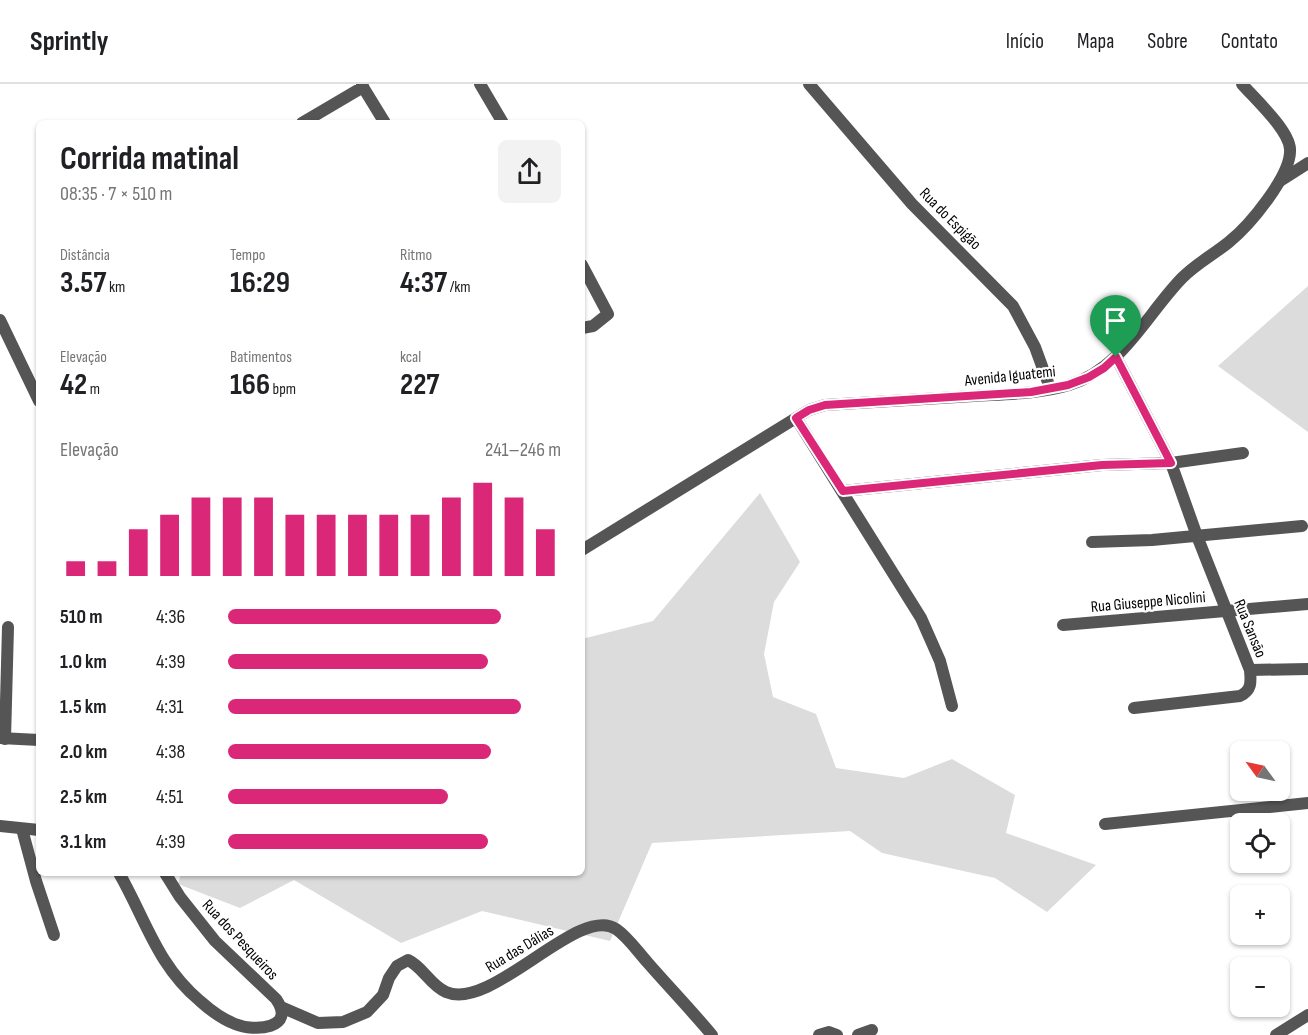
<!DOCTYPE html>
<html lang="pt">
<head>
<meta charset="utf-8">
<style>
	:root { --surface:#fff; --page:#f2f2f2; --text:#202124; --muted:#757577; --line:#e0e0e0; --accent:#db2777 }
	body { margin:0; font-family:"Sofia Sans Condensed",sans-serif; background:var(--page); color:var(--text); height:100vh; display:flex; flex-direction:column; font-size:22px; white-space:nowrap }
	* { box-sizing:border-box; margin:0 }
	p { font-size:20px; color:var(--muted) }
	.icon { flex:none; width:33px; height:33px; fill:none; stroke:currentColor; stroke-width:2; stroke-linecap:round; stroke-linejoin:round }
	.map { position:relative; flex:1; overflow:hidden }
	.side { position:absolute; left:36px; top:36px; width:549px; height:756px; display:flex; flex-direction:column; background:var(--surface); border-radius:9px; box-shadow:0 2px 4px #0004 }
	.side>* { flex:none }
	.needle { width:39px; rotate:303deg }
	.controls { position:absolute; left:1230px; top:657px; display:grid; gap:12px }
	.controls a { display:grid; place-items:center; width:60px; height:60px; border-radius:9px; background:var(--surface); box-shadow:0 2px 4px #0004; font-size:30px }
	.pin { position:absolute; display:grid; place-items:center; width:51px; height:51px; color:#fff; margin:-62px -26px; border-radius:50% 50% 50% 0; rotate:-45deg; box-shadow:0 0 6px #0007 }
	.pin .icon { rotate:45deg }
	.round { display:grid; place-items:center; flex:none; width:63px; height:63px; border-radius:9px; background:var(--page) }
	.summary { display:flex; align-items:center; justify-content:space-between; height:102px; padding:0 24px }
	h1 { font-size:33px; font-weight:700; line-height:45px }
	.stats { display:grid; grid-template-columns:repeat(3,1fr); gap:9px; height:102px; padding:6px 24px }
	.stats div { display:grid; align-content:center }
	.stats b { font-size:30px; font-weight:700 }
	.stats small { font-size:16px; font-weight:400 }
	.stats p { font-size:16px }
	.chart { height:168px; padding:12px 24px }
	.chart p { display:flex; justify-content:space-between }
	.chart svg { width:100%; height:108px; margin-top:6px; stroke:var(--accent); stroke-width:6 }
	ul { padding:0 24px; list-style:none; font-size:20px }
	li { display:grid; grid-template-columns:96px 72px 1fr; align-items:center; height:45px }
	li i { height:15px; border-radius:8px; background:var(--accent) }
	header { display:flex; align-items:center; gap:36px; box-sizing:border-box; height:84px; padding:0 30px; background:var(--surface); border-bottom:2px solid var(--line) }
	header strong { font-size:28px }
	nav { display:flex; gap:33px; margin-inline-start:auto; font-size:21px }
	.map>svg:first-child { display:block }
	.green { fill:#dcdcdc }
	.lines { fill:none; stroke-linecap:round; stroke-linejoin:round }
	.street { stroke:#555; stroke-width:12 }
	.route-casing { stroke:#fff; stroke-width:12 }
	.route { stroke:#db2777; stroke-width:8 }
	.labels { text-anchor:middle; stroke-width:4.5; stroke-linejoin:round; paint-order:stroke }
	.street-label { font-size:16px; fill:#000; stroke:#fff }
</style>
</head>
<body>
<header>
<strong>Sprintly</strong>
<nav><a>Início</a><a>Mapa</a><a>Sobre</a><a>Contato</a></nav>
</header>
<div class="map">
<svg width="1308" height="951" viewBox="0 0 1308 951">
	<rect width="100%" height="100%" fill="#fff"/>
	<g class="green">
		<polygon points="1308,202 1308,348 1218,282"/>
		<polygon points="760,409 800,478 774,518 764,570 773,613 816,630 836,684 904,694 952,675 1015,711 1006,749 1096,781 1047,828 995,794 882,769 850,747 652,759 610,857 482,827 401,859 294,796 240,824 178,800 181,789 582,789 582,555 653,537"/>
	</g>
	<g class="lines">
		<g class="street">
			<polyline points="480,0 503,39"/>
			<polyline points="809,0 912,120 1013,222 1035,263 1050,304"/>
			<polyline points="363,3 385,39"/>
			<polyline points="302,39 363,3 362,0"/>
			<polyline points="1280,97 1308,79"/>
			<polyline points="582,181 608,230 593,242 582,244"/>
			<polyline points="0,236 39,317"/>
			<path d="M 1116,273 L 1171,379 L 1197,452 L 1250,586 C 1251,598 1252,606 1240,612 L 1134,624"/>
			<polyline points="796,334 921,534 940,577 952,622"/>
			<polyline points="843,407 1102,381 1171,379 1243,369"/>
			<polyline points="1092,458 1152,456 1302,442"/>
			<path d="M 582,466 L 809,326 L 825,321 C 874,318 924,315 974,312 C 1005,310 1039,310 1069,301 C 1122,285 1146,231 1182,194 C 1197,179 1213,171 1229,158 C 1249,142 1292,91 1290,65 C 1289,46 1255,15 1242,0"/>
			<polyline points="1063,541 1308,520"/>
			<polyline points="1250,586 1308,585"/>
			<polyline points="0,654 39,656"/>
			<polyline points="5,655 8,543"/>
			<polyline points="1105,740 1308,719"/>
			<polyline points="0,742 39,746"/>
			<polyline points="22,745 36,797 54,851"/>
			<path d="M 119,789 C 146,836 157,881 200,917 C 210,926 222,935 235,940 C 254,948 297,945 276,915 L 215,857 L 180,813 L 165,789"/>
			<path d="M 281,923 L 318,939 L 343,938 L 367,928 L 383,911 L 389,894 L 397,882 L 408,876 C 423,883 430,901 446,908 C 492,928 578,820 616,845 C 628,853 638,868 648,879 C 669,903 691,926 712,951"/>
			<polyline points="819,951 829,948 837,951"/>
			<polyline points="858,951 872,946"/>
			<polyline points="1276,951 1308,931"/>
		</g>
	</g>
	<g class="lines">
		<g class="route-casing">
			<polygon id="route" points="1116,273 1171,379 1102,381 843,407 796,334 809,326 825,321 1031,308 1068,301 1089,293 1104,284"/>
		</g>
		<use href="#route" class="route"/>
	</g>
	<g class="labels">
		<g class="street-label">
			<text transform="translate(951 134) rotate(45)" y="6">Rua do Espigão</text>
			<text transform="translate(1010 291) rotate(-6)" y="6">Avenida Iguatemi</text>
			<text transform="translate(1148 517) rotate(-5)" y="6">Rua Giuseppe Nicolini</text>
			<text transform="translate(1251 544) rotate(68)" y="6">Rua Sansão</text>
			<text transform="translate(241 855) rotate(47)" y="6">Rua dos Pesqueiros</text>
			<text transform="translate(519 864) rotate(-31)" y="6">Rua das Dálias</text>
		</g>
	</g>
</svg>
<div class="controls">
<a><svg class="needle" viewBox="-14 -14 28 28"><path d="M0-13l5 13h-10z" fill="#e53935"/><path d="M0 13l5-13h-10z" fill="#757577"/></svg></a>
<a><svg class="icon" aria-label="locate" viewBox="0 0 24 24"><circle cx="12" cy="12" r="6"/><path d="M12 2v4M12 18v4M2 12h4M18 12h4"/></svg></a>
<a>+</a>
<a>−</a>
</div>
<div class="pin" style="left:1116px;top:273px;background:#1e9e55"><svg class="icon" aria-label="arrive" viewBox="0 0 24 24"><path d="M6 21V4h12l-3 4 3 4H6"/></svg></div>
<section class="side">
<div class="summary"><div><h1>Corrida matinal</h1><p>08:35 · 7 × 510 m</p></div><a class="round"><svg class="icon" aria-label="share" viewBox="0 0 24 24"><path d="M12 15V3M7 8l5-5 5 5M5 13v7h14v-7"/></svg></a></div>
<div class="stats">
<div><p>Distância</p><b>3.57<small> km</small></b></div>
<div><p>Tempo</p><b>16:29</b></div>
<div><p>Ritmo</p><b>4:37<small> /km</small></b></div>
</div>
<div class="stats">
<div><p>Elevação</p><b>42<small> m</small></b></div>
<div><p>Batimentos</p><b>166<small> bpm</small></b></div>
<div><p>kcal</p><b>227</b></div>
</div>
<div class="chart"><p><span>Elevação</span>241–246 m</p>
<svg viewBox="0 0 160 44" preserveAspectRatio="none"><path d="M5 44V38M15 44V38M25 44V25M35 44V19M45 44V12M55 44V12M65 44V12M75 44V19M85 44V19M95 44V19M105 44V19M115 44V19M125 44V12M135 44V6M145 44V12M155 44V25"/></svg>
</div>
<ul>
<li><b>510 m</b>4:36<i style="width:82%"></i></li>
<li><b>1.0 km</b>4:39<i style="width:78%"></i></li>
<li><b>1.5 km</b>4:31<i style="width:88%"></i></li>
<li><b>2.0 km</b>4:38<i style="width:79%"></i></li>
<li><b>2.5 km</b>4:51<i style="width:66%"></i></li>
<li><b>3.1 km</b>4:39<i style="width:78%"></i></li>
</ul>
</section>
</div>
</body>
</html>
